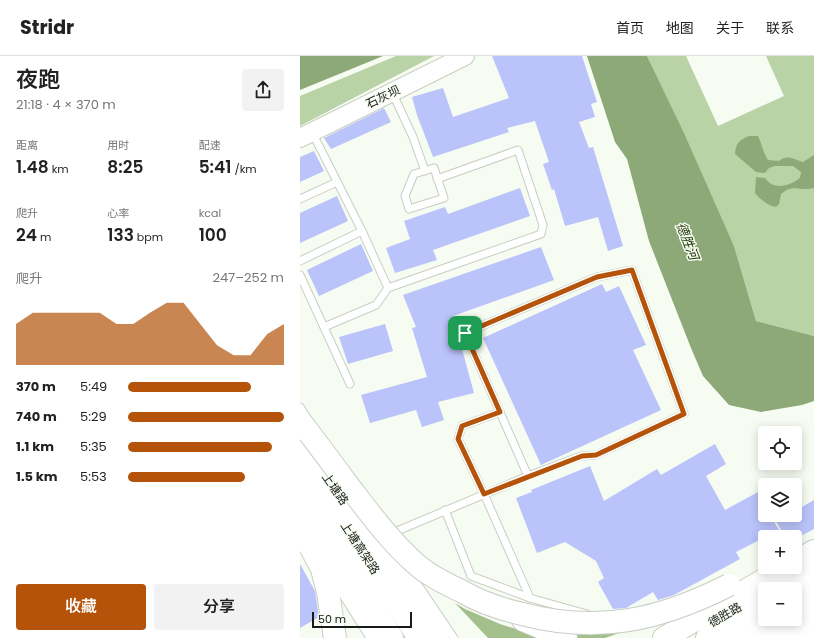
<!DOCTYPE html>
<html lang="zh">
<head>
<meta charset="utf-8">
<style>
	:root { --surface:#fff; --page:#f2f2f2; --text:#222; --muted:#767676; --line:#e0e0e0; --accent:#b45309 }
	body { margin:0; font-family:Poppins,"Noto Sans SC",sans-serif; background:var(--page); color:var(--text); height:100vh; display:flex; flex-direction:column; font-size:15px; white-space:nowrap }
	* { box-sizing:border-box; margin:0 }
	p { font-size:13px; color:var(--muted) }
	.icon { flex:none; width:22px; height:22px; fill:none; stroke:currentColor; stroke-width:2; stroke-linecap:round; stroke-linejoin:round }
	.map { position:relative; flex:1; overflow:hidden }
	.side { display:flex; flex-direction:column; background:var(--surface); width:300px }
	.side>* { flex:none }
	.buttons { position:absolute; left:458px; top:370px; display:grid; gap:8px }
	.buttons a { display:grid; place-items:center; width:44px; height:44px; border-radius:4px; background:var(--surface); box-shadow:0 2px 10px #0003; font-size:20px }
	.scale { position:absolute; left:12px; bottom:10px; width:100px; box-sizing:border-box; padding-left:4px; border:2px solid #191b17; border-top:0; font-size:11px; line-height:14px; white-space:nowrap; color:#191b17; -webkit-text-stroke:3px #f6fcf2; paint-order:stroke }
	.pin { position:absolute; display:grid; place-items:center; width:34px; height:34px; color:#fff; margin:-17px; border-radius:8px; box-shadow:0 2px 6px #0006 }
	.round { display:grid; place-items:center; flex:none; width:42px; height:42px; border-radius:4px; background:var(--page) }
	.headline { display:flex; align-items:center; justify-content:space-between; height:68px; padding:0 16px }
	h1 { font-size:22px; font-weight:600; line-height:30px }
	.metrics { display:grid; grid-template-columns:repeat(3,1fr); gap:6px; height:68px; padding:4px 16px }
	.metrics div { display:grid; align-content:center }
	.metrics b { font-size:17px; font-weight:600 }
	.metrics small { font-size:11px; font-weight:400 }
	.metrics p { font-size:11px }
	.chart { height:112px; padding:8px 16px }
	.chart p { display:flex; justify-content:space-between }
	.chart svg { width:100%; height:72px; margin-top:4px; fill:var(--accent); opacity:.7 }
	.cta { display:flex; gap:8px; margin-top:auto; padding:8px 16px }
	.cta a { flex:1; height:46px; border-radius:4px; background:var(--accent); color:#fff; font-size:16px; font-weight:600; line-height:46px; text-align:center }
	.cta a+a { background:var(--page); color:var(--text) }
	ul { padding:0 16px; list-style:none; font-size:13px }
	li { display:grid; grid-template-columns:64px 48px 1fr; align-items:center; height:30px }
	li i { height:10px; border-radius:5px; background:var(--accent) }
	header { display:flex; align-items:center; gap:24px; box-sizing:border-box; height:56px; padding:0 20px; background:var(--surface); border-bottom:1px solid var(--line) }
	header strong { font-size:19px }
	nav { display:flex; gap:22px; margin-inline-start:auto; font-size:14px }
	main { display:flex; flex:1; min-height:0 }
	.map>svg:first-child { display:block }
	.green { fill:#b9d3a6 }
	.forest { fill:#a2bf8c }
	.water { fill:#8da977 }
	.building { fill:#bac3fa }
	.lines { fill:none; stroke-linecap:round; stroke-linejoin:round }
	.service-casing { stroke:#c8cec4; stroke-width:9 }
	.tertiary-casing { stroke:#c8cec4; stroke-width:20 }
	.primary-casing { stroke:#c8cec4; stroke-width:24 }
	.trunk-casing { stroke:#c8cec4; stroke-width:24 }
	.service { stroke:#fff; stroke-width:7 }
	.tertiary { stroke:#fff; stroke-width:18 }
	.primary { stroke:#fff; stroke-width:22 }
	.trunk { stroke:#fff; stroke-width:22 }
	.trunk-bridge-casing { stroke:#c8cec4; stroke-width:24; stroke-linecap:butt }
	.trunk-bridge { stroke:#fff; stroke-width:22 }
	.route-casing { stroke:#fff; stroke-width:8 }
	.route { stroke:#b45309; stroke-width:5 }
	.labels { text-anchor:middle; stroke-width:3; stroke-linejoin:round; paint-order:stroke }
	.street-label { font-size:12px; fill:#191b17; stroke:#f6fcf2 }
	.water-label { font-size:13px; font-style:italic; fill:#1e3700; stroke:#f6fcf2 }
</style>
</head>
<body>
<header>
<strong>Stridr</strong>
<nav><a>首页</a><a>地图</a><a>关于</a><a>联系</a></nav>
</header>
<main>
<section class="side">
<div class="headline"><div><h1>夜跑</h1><p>21:18 · 4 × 370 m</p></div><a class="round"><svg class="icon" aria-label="share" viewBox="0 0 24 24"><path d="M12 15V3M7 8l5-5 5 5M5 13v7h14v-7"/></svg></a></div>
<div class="metrics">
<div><p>距离</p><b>1.48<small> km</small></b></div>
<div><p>用时</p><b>8:25</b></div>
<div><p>配速</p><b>5:41<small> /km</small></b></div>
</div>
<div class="metrics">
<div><p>爬升</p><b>24<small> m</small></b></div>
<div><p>心率</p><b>133<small> bpm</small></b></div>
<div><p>kcal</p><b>100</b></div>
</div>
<div class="chart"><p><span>爬升</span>247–252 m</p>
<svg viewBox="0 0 160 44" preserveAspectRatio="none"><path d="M0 44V19L10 12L20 12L30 12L40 12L50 12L60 19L70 19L80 12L90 6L100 6L110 19L120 32L130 38L140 38L150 25L160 19V44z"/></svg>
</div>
<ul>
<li><b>370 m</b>5:49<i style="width:79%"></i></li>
<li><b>740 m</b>5:29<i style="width:100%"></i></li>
<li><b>1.1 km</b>5:35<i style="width:92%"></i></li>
<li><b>1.5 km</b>5:53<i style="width:75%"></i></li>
</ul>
<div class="cta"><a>收藏</a><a>分享</a></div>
</section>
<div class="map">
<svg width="514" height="582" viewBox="0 0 514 582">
	<rect width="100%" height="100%" fill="#f6fcf2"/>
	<g class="green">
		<polygon points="96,0 134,0 0,70 0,40"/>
		<polygon points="347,0 386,0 418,70 484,40 466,0 514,0 514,280 456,265 434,190"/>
	</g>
	<polygon class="forest" points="155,547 165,553 200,568 235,579 279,579 319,577 305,582 188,582"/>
	<g class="water">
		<polygon points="0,0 83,0 0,34"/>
		<polygon points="287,0 347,0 383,75 434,190 456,265 514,280 514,345 502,349 461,356 429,349 403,320 391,292 349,185 327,103 315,86"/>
		<path d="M 449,80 L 458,80 C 462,88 463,97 468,104 L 479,105 C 487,98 493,103 503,106 L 514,99 L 514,132 C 500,136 495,127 481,138 L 479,148 L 476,151 C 468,150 460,143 455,137 L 456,121 L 465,122 C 474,135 489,130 500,122 L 501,116 L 493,110 L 475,110 L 469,112 L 465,117 L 456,116 L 435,98 C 436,87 439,84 449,80 Z"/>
	</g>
	<g class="building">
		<polygon points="192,0 282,0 297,46 291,48 295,61 279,66 289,92 293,91 323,190 308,195 298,161 265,170 254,133 252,134 243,108 249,106 235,65 207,72 209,76 133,101 117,59 112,41 143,32 153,61 209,42"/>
		<polygon points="84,52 91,66 31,93 24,82"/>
		<polygon points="14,95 24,115 0,126 0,101"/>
		<polygon points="220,132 230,160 133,194 137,204 95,217 86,192 110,183 104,165 145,151 148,158"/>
		<polygon points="37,140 48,165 0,187 0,157"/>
		<polygon points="61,188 73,215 19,240 7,214"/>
		<polygon points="241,191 254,224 153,260 174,337 138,346 144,364 122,371 116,354 70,367 61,339 127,321 112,272 116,271 103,239"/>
		<polygon points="302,228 306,236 319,230 346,289 333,294 361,354 241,409 183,282"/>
		<polygon points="85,268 93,295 48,308 39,281"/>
		<polygon points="415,388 426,408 406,420 425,454 458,436 465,449 465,459 470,459 479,474 436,496 440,503 374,539 358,544 353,536 326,552 313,553 298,526 304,522 296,505 265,486 237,497 216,442 232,436 231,434 290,410 304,445 357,413 361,419"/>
		<polygon points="514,444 514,473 499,481 485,481 476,465 487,459 495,459 495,455"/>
		<polygon points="0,508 15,535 19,561 0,572"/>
	</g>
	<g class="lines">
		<g class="service-casing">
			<g id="service">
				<polyline points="92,36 113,81 125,115"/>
				<polyline points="12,76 62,175 88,232"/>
				<polygon points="134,112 144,142 109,153 105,140 114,118"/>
				<polyline points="0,143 37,126"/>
				<polyline points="0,205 62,175"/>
				<polyline points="0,219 50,328"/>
				<polyline points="24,271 76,249 88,232 241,178 243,169 218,94 137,123"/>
				<polyline points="0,351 7,362"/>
				<polyline points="200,356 162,370 158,383 184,438 230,542"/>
				<polyline points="145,454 171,520 230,542 287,558"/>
				<polyline points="90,478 228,420 281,400 296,399 384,358 332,214 297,221 165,277 228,420"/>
				<polyline points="106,511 154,582"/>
			</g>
		</g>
		<g class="tertiary-casing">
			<polyline id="tertiary" points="0,82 165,0"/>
		</g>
		<g class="primary-casing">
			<g id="primary">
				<polyline points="0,383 138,582"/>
				<polyline points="0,457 79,582"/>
				<polyline points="471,533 514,508"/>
				<polyline points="433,555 465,536"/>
				<polyline points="467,582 514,555"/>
			</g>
		</g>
		<g class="trunk-casing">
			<g id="trunk">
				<polyline points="0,403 25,438 119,582"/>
				<polyline points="0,433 15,453 92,582"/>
				<polyline points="0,471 22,513 28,536 35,582"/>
				<polyline points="495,506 514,495"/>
				<polyline points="493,533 514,521"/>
				<polyline points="495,550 514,539"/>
				<polyline points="223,564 266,582"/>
				<polyline points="364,582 486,511"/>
				<polyline points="407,582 465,549"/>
				<polyline points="440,582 473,563"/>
				<polyline points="497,582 514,572"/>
			</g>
		</g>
		<use href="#service" class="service"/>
		<use href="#tertiary" class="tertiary"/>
		<use href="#primary" class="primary"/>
		<use href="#trunk" class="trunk"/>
		<g class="trunk-bridge-casing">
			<path id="trunk-bridge" d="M 0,365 C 17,387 34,410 51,433 C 71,459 91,486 116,508 C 129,520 147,528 163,536 C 182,547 201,553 222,558 C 299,578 360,564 429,529"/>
		</g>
		<use href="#trunk-bridge" class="trunk-bridge"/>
	</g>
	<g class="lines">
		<g class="route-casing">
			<polygon id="route" points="332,214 384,358 296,399 282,400 184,438 158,383 162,370 200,356 165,277 297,221"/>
		</g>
		<use href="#route" class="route"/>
	</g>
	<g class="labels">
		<g class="street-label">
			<text transform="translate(83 41) rotate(-26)" y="4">石灰坝</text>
			<text transform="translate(35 433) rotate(55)" y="4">上塘路</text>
			<text transform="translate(60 492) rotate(57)" y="4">上塘高架路</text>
			<text transform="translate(425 559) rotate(-30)" y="4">德胜路</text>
		</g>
		<g class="water-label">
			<text transform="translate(388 185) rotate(69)" y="5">德胜河</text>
		</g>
	</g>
</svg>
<div class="buttons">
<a><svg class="icon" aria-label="locate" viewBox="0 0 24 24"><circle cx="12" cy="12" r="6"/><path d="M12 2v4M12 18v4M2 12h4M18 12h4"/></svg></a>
<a><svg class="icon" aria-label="layers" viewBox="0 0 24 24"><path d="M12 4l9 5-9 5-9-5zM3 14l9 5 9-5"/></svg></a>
<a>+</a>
<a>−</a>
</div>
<div class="scale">50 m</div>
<div class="pin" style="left:165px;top:277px;background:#1e9e55"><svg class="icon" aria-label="arrive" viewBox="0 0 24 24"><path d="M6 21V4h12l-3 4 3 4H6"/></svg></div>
</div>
</main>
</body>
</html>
